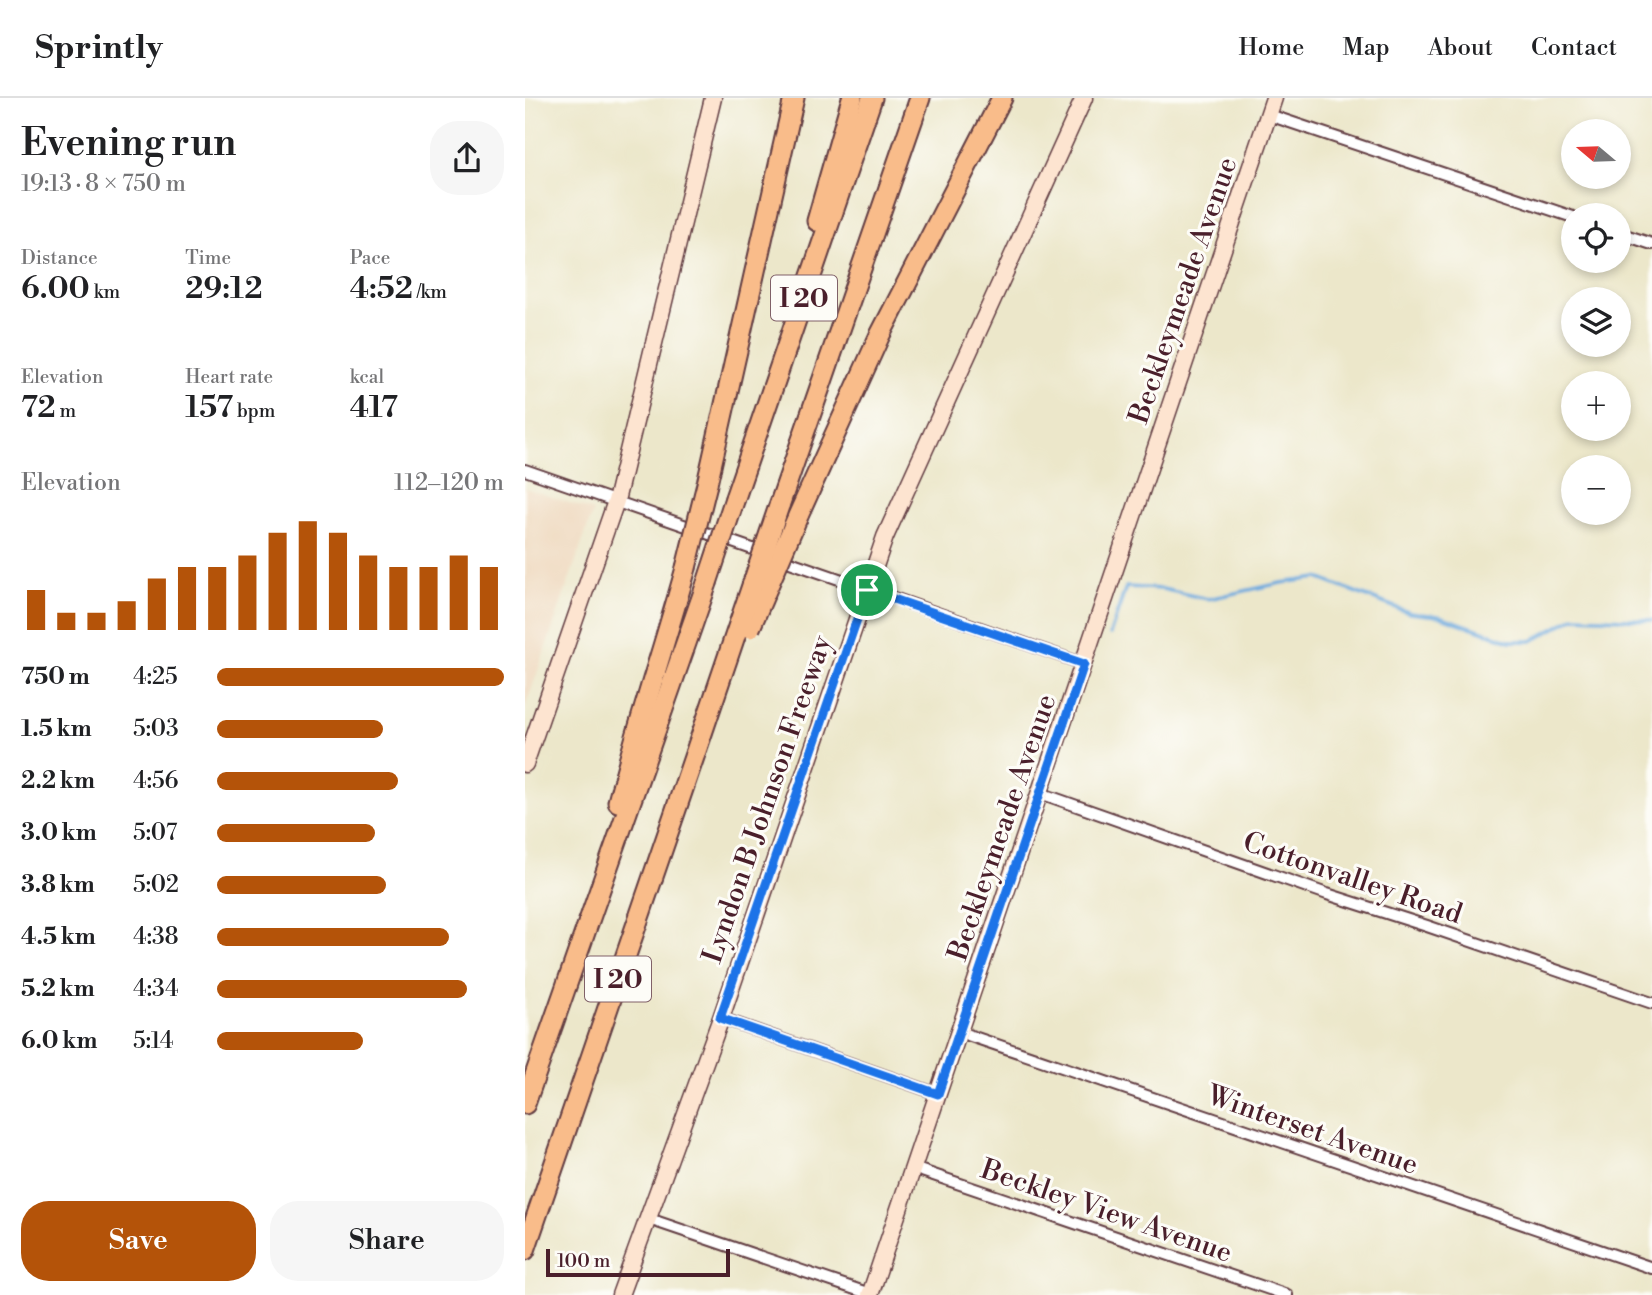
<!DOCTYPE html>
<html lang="en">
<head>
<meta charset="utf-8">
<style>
	:root { --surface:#fff; --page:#f6f6f6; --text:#202124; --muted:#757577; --line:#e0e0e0; --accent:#b45309 }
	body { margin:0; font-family:"Libre Bodoni",serif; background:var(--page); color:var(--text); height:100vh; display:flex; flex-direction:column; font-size:26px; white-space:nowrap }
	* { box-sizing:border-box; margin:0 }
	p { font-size:23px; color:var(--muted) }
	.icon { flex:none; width:38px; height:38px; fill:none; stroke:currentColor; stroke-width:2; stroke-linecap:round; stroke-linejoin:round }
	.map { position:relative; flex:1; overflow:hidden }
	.drawer { display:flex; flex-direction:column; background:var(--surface); width:525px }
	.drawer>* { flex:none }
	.needle { width:46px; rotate:289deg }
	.buttons { position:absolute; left:1036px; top:21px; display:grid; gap:14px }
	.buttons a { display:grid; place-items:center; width:70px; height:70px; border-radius:50%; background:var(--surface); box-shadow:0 4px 10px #0003; font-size:35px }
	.scale { position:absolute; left:21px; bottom:18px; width:184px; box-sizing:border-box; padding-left:7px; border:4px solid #4a1f2b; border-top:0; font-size:19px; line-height:24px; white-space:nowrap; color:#4a1f2b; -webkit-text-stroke:5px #fdfcf7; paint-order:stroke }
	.pin { position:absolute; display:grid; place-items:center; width:60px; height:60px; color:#fff; margin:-30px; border:4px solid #fff; border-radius:50%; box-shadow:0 2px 7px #0007 }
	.round { display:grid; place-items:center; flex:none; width:74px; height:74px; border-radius:28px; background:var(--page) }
	.head { display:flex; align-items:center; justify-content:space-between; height:119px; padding:0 21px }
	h1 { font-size:38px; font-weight:600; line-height:52px }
	.stats { display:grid; grid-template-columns:repeat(3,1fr); gap:10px; height:119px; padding:7px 21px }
	.stats div { display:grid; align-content:center }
	.stats b { font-size:30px; font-weight:600 }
	.stats small { font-size:19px; font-weight:400 }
	.stats p { font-size:19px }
	.chart { height:196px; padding:14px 21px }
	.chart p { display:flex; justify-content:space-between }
	.chart svg { width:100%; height:126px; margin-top:7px; stroke:var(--accent); stroke-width:6 }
	.primary-button { display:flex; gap:14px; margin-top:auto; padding:14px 21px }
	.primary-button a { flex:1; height:80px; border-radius:28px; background:var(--accent); color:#fff; font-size:28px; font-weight:600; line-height:80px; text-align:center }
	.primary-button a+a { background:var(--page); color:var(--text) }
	ul { padding:0 21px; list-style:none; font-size:23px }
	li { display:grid; grid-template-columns:112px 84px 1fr; align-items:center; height:52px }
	li i { height:18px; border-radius:9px; background:var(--accent) }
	header { display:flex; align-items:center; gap:42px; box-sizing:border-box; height:98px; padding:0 35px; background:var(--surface); border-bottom:2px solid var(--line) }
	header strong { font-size:33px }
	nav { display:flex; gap:38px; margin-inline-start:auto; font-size:24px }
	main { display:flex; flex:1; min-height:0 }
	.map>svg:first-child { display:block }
	.built { fill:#eed7bb }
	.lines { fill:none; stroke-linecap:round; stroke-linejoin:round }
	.stream { stroke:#6daadf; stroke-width:3.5 }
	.street-casing { stroke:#623d43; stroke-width:14 }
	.secondary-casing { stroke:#623d43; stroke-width:19 }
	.highway-casing { stroke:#623d43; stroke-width:23 }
	.street { stroke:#fff; stroke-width:10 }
	.secondary { stroke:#fde4d0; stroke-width:16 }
	.highway { stroke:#f9bc8a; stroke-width:19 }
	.highway-bridge-casing { stroke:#623d43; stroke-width:23; stroke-linecap:butt }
	.highway-bridge { stroke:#f9bc8a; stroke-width:19 }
	.route-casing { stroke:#fff; stroke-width:14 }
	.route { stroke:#1a73e8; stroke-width:9 }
	.labels { text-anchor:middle; stroke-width:6; stroke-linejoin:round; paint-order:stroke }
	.shield { fill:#fdfcf7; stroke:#806168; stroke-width:2 }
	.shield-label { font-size:26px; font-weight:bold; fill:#4a1f2b }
	.street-label { font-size:28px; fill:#4a1f2b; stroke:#fdfcf7 }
</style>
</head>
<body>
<header>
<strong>Sprintly</strong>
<nav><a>Home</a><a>Map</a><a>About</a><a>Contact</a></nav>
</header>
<main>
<section class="drawer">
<div class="head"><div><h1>Evening run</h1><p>19:13 · 8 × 750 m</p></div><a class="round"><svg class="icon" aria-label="share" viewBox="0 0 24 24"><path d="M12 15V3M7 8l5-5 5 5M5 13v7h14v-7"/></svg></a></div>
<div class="stats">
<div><p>Distance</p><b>6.00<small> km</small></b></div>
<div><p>Time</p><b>29:12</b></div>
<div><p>Pace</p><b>4:52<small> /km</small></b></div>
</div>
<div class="stats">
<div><p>Elevation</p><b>72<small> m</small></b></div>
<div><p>Heart rate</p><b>157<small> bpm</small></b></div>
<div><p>kcal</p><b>417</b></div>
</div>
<div class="chart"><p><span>Elevation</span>112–120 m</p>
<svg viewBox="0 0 160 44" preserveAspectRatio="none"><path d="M5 44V30M15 44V38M25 44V38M35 44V34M45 44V26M55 44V22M65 44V22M75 44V18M85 44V10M95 44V6M105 44V10M115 44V18M125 44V22M135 44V22M145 44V18M155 44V22"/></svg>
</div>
<ul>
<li><b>750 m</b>4:25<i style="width:100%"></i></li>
<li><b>1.5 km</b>5:03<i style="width:58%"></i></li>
<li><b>2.2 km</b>4:56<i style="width:63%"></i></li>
<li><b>3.0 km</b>5:07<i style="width:55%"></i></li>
<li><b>3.8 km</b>5:02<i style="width:59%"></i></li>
<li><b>4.5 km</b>4:38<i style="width:81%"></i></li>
<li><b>5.2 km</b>4:34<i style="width:87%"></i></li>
<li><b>6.0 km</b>5:14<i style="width:51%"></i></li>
</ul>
<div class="primary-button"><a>Save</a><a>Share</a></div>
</section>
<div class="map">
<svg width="1127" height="1197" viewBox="0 0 1127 1197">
	<rect width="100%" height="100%" fill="#fdfcf7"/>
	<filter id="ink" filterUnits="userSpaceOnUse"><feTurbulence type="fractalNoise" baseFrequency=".0143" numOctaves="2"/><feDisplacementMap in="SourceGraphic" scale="14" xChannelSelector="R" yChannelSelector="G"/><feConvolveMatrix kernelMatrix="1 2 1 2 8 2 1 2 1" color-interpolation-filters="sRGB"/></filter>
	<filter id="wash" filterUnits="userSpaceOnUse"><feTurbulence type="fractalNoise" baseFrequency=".00686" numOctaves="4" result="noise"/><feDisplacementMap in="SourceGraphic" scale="28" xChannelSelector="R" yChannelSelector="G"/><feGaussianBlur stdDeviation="1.57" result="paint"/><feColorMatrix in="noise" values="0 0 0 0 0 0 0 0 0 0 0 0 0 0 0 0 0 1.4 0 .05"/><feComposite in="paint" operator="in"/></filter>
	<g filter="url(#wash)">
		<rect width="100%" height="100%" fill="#ece7ca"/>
		<polygon class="built" points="0,390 68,413 0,610"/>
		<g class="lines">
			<polyline class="stream" points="585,536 601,489 637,491 683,501 756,485 793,480 885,515 914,518 986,543 1007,543 1050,519 1127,522"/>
		</g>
	</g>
	<g filter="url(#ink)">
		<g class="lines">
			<g class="street-casing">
				<g id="street">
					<polyline points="744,17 1048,119"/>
					<polyline points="1094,135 1127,146"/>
					<polyline points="0,372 559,566"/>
					<polyline points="515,695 802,796 902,828 1127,905"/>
					<polyline points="196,920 413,996"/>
					<polyline points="434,934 1127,1170"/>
					<polyline points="388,1070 762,1197"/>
					<polyline points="121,1120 345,1196"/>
				</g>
			</g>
			<g class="secondary-casing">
				<g id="secondary">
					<polyline points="0,666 91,403 188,0"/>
					<polyline points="95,1197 196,920 360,439 559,0"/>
					<polyline points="345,1197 749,0"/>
				</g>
			</g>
			<g class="highway-casing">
				<g id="highway">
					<polyline points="292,123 327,0"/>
					<polyline points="182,386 269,0"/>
					<polyline points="210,400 347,0"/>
					<polyline points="254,408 395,0"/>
					<polyline points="273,418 354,239 477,0"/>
					<path d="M 93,704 C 113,625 139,549 161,470"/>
					<polyline points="0,1006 182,485"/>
					<polyline points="0,1152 170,656"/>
				</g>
			</g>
			<use href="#street" class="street"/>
			<use href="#secondary" class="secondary"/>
			<use href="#highway" class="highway"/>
			<g class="highway-bridge-casing">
				<g id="highway-bridge">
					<polyline points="161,470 182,386"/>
					<polyline points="182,485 210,400"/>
					<polyline points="225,530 273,418"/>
					<polyline points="170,656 254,408"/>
				</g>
			</g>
			<use href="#highway-bridge" class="highway-bridge"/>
		</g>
	</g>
	<g class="lines" filter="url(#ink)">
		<g class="route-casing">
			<polygon id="route" points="342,492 559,566 413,996 195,920"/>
		</g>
		<use href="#route" class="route"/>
	</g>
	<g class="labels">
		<g class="shield">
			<rect x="246" y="177.5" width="66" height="45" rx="5"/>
			<rect x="60" y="858.5" width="66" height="45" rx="5"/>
		</g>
		<g class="shield-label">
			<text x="279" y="209">I 20</text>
			<text x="93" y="890">I 20</text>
		</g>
		<g class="street-label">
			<text transform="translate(657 192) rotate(-71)" y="10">Beckleymeade Avenue</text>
			<text transform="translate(241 701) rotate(-71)" y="10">Lyndon B Johnson Freeway</text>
			<text transform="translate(476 729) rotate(-71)" y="10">Beckleymeade Avenue</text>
			<text transform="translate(828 779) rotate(19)" y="10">Cottonvalley Road</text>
			<text transform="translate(788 1031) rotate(19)" y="10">Winterset Avenue</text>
			<text transform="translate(582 1112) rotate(19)" y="10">Beckley View Avenue</text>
		</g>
	</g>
</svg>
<div class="buttons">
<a><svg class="needle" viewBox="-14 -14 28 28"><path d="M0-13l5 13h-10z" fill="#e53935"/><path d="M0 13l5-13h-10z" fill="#757577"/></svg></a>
<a><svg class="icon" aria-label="locate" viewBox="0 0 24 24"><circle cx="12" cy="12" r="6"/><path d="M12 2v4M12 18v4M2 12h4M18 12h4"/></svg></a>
<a><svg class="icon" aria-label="layers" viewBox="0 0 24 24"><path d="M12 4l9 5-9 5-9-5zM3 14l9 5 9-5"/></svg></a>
<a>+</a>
<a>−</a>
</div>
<div class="scale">100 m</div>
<div class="pin" style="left:342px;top:492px;background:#1e9e55"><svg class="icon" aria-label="arrive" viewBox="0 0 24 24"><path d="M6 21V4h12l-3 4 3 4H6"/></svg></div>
</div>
</main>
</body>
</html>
